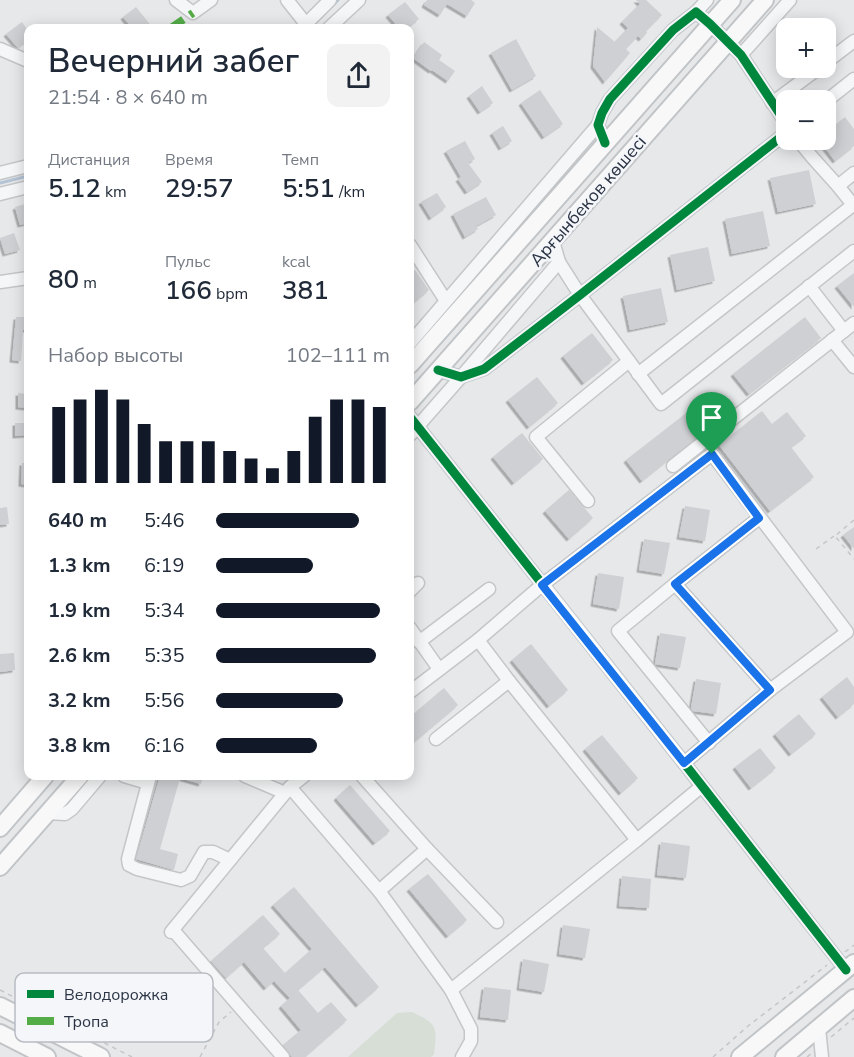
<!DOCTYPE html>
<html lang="ru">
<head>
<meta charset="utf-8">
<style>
	:root { --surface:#fff; --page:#f2f2f3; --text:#1f2937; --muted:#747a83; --accent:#111827 }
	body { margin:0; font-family:"Nunito Sans",sans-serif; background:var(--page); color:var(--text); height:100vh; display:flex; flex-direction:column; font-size:22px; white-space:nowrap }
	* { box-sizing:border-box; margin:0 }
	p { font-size:20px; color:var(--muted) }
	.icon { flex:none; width:33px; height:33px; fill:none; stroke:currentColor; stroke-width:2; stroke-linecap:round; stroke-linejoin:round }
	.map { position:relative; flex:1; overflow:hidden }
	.panel { position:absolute; left:24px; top:24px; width:390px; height:756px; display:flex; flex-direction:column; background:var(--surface); border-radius:12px; box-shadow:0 3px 15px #0003 }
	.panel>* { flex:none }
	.fabs { position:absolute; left:776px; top:18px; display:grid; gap:12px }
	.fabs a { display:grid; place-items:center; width:60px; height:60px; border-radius:12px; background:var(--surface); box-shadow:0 3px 15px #0003; font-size:30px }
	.pin { position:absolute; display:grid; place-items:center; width:51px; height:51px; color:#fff; margin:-62px -26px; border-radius:50% 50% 50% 0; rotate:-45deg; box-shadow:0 0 6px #0007 }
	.pin .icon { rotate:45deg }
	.round { display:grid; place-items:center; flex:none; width:63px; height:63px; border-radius:12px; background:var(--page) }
	.summary { display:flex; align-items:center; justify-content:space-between; height:102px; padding:0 24px }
	h1 { font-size:33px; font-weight:600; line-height:45px }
	.figures { display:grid; grid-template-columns:repeat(3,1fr); gap:9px; height:102px; padding:6px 24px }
	.figures div { display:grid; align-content:center }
	.figures b { font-size:26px; font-weight:600 }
	.figures small { font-size:16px; font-weight:400 }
	.figures p { font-size:16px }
	.chart { height:168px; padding:12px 24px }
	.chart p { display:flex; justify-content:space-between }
	.chart svg { width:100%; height:108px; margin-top:6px; stroke:var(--accent); stroke-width:6 }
	ul { padding:0 24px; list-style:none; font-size:20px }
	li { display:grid; grid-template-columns:96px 72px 1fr; align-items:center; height:45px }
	li i { height:15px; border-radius:8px; background:var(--accent) }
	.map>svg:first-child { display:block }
	.pitch { fill:#d6ded6 }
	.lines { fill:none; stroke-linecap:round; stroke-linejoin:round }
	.stream { stroke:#b4c4d5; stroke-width:3 }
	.building { fill:#ced0d3; filter:url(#shadow) }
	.minor-casing { stroke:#c4c6c8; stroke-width:15 }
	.major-casing { stroke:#c2c5c8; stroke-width:20 }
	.path { stroke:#c5c6ca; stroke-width:1.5; stroke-dasharray:4.5 4.5; stroke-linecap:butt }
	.minor { stroke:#f5f6f7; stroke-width:12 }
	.major { stroke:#f8f8f8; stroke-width:16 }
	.quiet { stroke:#54ac47; stroke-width:8; stroke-dasharray:15 8; stroke-linecap:butt }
	.cycleway-casing { stroke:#f4f6f9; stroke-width:13 }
	.cycleway { stroke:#00873e; stroke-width:9 }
	.route-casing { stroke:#fff; stroke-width:12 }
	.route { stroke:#1a73e8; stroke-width:8 }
	.labels { text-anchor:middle; stroke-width:5; stroke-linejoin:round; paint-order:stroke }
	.street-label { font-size:18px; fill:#2b3445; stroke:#f4f6f9 }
	.key { fill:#f4f6f9; stroke:#b8bcc3; stroke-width:1.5 }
	.key-label { font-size:16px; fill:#2b3445 }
</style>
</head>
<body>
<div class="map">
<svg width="854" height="1057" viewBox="0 0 854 1057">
	<defs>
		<filter id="shadow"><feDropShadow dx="-2.5" dy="2.5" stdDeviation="0" flood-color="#0004"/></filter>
	</defs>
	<rect width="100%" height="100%" fill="#e6e8ea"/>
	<path class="pitch" d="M 412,1012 C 438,1024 437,1027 434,1054 L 431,1057 L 348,1057 L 397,1013 Z"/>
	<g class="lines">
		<g class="stream">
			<polyline points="310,28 338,0"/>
			<polyline points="0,183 28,176"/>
		</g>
	</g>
	<g class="building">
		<polygon points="427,0 471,0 475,3 467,16 447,4 440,15 424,5"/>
		<polygon points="636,0 646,0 662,15 646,31 647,33 641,39 638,36 626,49 630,53 605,82 593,66 597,27 615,42 628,28 622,22 640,4"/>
		<polygon points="405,2 419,19 407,28 399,28 388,15"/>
		<polygon points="136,7 153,28 132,28 123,17"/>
		<polygon points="22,22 28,31 28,40 18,48 6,34"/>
		<polygon points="516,39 536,76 512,90 491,53"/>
		<polygon points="424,42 442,55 439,60 455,71 448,81 432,70 431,71 413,58"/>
		<polygon points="482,86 493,103 480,112 469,96"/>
		<polygon points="540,90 563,124 544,137 521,103"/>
		<polygon points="845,117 854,129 854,146 835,161 819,140 825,140 825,133"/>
		<polygon points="503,126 512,141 501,148 492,133"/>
		<polygon points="465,141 475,159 468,163 482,182 467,192 458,179 461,177 446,151"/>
		<polygon points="809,170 816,204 778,212 770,178"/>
		<polygon points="437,193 446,207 431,218 421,202"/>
		<polygon points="486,197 496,215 476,226 478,229 465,237 453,214"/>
		<polygon points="28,203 28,223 20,225 15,207"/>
		<polygon points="763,211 770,246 732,254 725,219"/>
		<polygon points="14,233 20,250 5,254 0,238"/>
		<polygon points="708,247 715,281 677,290 670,255"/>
		<polygon points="415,270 429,290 410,306 410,275"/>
		<polygon points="854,273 854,307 837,286"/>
		<polygon points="661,288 668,322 630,330 623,296"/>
		<polygon points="16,317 28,317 28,330 23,330 21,361 12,360"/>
		<polygon points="805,317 821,338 749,394 733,374"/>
		<polygon points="592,333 613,360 584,383 563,356"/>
		<polygon points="537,377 558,403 529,427 508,400"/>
		<polygon points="18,393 28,394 28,408 18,407"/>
		<polygon points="698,404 713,424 642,481 626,460"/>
		<polygon points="762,411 772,424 787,412 806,436 791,447 814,477 770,511 719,445"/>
		<polygon points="15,423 28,423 28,435 15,436"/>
		<polygon points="522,433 543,459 514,483 493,457"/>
		<polygon points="22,463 28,463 28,485 21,484"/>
		<polygon points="569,490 593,518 569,539 545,511"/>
		<polygon points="685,506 710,510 705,541 679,537"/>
		<polygon points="7,507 9,524 0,525 0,508"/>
		<polygon points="854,527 854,549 843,535"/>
		<polygon points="644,539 670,543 664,574 639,570"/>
		<polygon points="598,573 624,577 619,609 593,604"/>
		<polygon points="660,633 686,637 680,668 655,664"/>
		<polygon points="531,644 568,690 549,706 512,660"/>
		<polygon points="14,653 15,670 0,672 0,654"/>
		<polygon points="847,677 854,687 854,704 838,717 822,697"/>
		<polygon points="696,679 721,683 716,714 693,711 691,708"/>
		<polygon points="444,688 458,705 413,743 410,739 410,717"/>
		<polygon points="799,714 816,734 791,754 775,734"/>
		<polygon points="602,735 638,778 621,793 585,749"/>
		<polygon points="760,748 776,768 751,788 735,767"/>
		<polygon points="160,776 203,776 201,784 180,778 160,849 178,854 174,870 136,859"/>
		<polygon points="350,785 390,831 375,843 336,798"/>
		<polygon points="661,842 690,846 686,878 657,875"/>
		<polygon points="428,874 467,920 448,936 409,889"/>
		<polygon points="622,876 651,879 649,908 619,906"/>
		<polygon points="294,887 379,987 358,1005 325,967 298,990 318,1013 331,1002 347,1020 305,1057 292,1057 283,1045 301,1030 281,1006 290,998 274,981 266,988 244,962 226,978 211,961 263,915 280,934 263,948 285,973 312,949 273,905"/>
		<polygon points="563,925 590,929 585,958 559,954"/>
		<polygon points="523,959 549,964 544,992 519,988"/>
		<polygon points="484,987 511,990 508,1020 480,1017"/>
	</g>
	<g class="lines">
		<g class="minor-casing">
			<g id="minor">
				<polyline points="176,0 193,13 211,0"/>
				<polyline points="287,0 306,24"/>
				<polyline points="696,12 707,0"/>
				<polyline points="302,28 330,0"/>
				<polyline points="329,28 359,0"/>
				<polyline points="0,49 28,61"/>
				<polyline points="741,55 790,0"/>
				<polyline points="825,63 854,41"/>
				<polyline points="825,102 854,79"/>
				<polyline points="772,103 819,68"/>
				<polyline points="798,140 812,157 838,186"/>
				<polyline points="605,143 598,125 602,113 610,99 673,30 696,12 710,24 741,55 786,123"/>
				<polyline points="0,173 28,166"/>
				<polyline points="854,173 838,186 854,206"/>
				<polyline points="0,194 28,187"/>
				<polyline points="553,241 559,262 580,295 661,404 854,251"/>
				<polyline points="410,245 446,301"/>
				<polyline points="0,282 28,278"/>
				<polyline points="809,286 844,331"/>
				<polyline points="832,340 854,367"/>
				<polyline points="410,343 598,125"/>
				<polyline points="438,370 461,377 484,369 580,295 786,133"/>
				<polyline points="638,374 853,205"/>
				<polyline points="410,417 684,763 846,970"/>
				<polyline points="410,435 461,377 559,262"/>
				<polyline points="673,466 854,323"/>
				<polyline points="588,501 536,437 629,361"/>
				<polyline points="675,584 770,690"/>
				<polyline points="410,591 418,583"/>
				<polyline points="410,628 439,669"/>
				<polyline points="478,640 542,585 712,454 847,632 770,690 684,763"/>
				<polyline points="419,642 489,589"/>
				<polyline points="410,692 478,640 509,681 637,840 451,990 471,1029 471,1041 462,1057"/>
				<polyline points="436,739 509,681"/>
				<polyline points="709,743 618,631 675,584 759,518"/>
				<polyline points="124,776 148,783"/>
				<polyline points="150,776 128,859 129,865 137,869 181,880 190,876 204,852 213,852 230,860"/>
				<polyline points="245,776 285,793"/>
				<polyline points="362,776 427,849 497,922"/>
				<polyline points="290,787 304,776"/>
				<polyline points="47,813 65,814 72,809 100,776"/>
				<polyline points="637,840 702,786"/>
				<polyline points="427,849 379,891 451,990"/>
				<polyline points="173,930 283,1057"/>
				<polyline points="171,932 290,787 379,891"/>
				<polyline points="819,1028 822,1057"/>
			</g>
		</g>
		<g class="major-casing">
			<g id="major">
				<polyline points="410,365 732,0"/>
				<polyline points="410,402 765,0"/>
				<polyline points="0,828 45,776"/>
				<polyline points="0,867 80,776"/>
				<polyline points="0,1006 101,1057"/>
				<polyline points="0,1033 47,1057"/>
				<polyline points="740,1057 854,963"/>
				<polyline points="784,1057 854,998"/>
			</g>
		</g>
		<g class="path">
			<polyline points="854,520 835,536 854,559"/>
			<polyline points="816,549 834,536"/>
			<polyline points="845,952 854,945"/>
			<polyline points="0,990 132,1057"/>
			<polyline points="831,1037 854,1018"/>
			<polyline points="200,1057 219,1022 231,1012"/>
			<polyline points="713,1057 748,1026 827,965"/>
			<polyline points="807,1057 812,1053"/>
		</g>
		<use href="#minor" class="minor"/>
		<use href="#major" class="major"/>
		<polyline class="quiet" points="171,28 193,13"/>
		<g class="cycleway-casing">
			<g id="cycleway">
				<polyline points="605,143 598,125 602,113 610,99 673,30 696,12 710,24 741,55 786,123"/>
				<polyline points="438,370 461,377 484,369 580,295 786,133"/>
				<polyline points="410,417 684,763 846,970"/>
			</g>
		</g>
		<use href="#cycleway" class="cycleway"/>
	</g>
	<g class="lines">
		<g class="route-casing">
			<polygon id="route" points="712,454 759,518 675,584 770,690 684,763 542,585"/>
		</g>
		<use href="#route" class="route"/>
	</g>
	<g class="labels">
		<g class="street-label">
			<text transform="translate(588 201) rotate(-49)" y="6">Арғынбеков көшесі</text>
		</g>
	</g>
	<rect x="15" y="973" width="198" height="69" rx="9" class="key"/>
	<rect x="27" y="990" width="27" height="8" fill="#00873e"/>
	<rect x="27" y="1017" width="27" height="8" fill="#54ac47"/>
	<g class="key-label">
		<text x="64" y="1000">Велодорожка</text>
		<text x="64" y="1027">Тропа</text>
	</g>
</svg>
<div class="fabs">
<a>+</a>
<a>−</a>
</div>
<div class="pin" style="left:712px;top:454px;background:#1e9e55"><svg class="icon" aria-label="arrive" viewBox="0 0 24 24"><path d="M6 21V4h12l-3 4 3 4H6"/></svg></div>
<section class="panel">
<div class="summary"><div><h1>Вечерний забег</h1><p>21:54 · 8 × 640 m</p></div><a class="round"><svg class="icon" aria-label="share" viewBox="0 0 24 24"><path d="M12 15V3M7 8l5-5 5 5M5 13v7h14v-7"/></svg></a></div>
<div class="figures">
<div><p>Дистанция</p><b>5.12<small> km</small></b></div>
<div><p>Время</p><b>29:57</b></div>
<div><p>Темп</p><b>5:51<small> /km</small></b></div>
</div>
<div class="figures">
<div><b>80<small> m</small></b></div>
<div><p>Пульс</p><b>166<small> bpm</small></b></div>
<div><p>kcal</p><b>381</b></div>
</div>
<div class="chart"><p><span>Набор высоты</span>102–111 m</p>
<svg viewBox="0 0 160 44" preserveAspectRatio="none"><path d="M5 44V13M15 44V10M25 44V6M35 44V10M45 44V20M55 44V27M65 44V27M75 44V27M85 44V31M95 44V34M105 44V38M115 44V31M125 44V17M135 44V10M145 44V10M155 44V13"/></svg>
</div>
<ul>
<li><b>640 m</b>5:46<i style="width:82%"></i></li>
<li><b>1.3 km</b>6:19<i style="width:56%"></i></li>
<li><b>1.9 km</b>5:34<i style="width:94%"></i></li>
<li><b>2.6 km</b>5:35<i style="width:92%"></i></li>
<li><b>3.2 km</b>5:56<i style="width:73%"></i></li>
<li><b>3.8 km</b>6:16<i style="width:58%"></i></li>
</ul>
</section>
</div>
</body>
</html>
